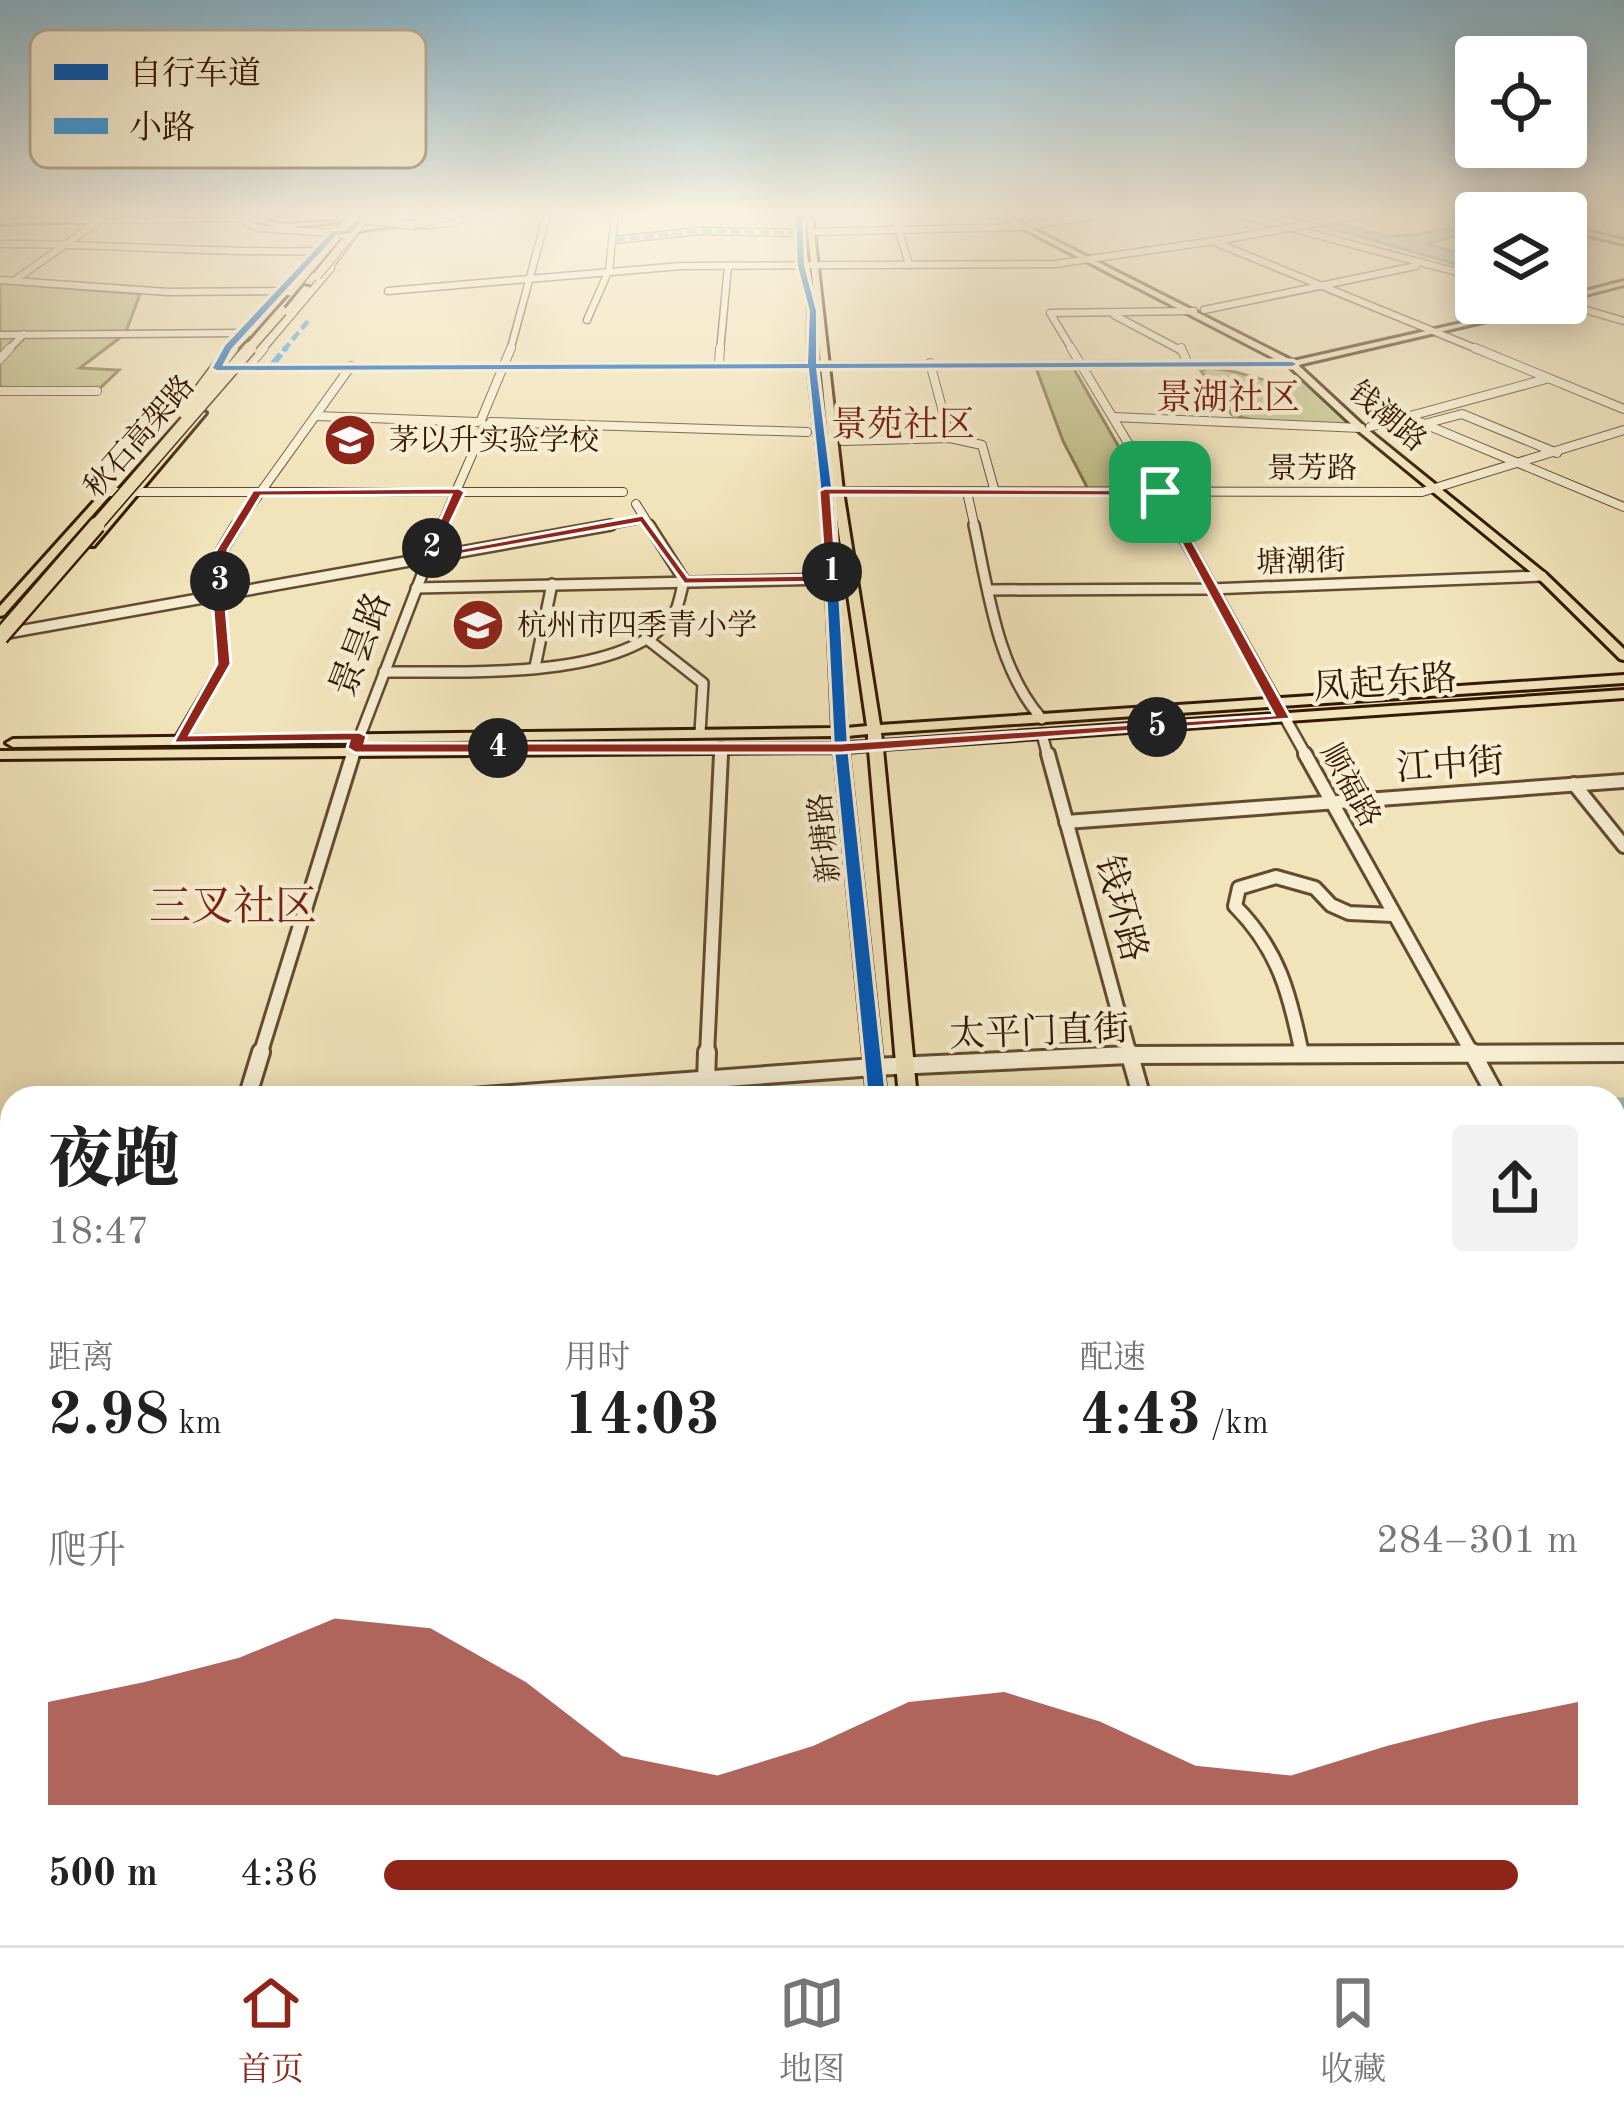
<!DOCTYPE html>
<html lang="zh">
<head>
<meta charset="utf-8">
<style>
	:root { --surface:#fff; --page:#f2f2f2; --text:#222; --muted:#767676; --line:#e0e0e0; --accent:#8f2418 }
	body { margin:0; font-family:"Old Standard TT","Noto Serif SC",serif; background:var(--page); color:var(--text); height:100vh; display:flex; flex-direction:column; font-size:45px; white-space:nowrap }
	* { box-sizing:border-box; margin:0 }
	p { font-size:39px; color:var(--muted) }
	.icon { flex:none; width:66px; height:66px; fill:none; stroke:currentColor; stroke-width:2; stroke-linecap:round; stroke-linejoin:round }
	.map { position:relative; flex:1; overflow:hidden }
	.sheet { position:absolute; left:0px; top:1086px; width:1626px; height:861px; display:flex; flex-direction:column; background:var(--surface); border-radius:36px 36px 0 0; box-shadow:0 6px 30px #0003 }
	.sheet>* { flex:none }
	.buttons { position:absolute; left:1455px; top:36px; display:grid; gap:24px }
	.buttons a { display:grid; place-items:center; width:132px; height:132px; border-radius:12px; background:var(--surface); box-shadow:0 6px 30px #0003; font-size:60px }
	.pin { position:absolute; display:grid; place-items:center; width:102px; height:102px; color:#fff; margin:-51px; border-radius:24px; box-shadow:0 6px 18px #0006 }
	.km { position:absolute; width:60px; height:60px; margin:-30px; border-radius:50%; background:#222; color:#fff; font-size:33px; line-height:60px; text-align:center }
	.round { display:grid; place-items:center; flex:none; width:126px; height:126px; border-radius:12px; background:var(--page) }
	.head { display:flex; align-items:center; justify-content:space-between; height:204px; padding:0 48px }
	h1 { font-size:66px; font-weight:800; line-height:90px }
	.figures { display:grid; grid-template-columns:repeat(3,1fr); gap:18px; height:204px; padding:12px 48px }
	.figures div { display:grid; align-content:center }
	.figures b { font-size:60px; font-weight:800 }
	.figures small { font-size:33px; font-weight:400 }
	.figures p { font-size:33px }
	.chart { height:336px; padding:24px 48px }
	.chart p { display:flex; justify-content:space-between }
	.chart svg { width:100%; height:216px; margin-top:12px; fill:var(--accent); opacity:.7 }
	ul { padding:0 48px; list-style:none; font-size:39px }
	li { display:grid; grid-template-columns:192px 144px 1fr; align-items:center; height:90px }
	li i { height:30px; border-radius:15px; background:var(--accent) }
	.tab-bar { display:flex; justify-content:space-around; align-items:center; height:168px; border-top:3px solid var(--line); background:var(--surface); font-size:33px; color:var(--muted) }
	.tab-bar a { display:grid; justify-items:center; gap:6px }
	.tab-bar .current { color:var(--accent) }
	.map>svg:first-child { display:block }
	.green { fill:#c2c18a; stroke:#7b6d45; stroke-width:3 }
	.water { fill:#9cbfaa; stroke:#727d66; stroke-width:3 }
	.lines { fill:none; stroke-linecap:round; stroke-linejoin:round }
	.canal { stroke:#9cbfaa; stroke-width:15 }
	.highway-tunnel { stroke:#cbbb95; stroke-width:9; stroke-dasharray:9 4.5; stroke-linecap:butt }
	.minor-far5-casing { stroke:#634c2e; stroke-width:9 }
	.minor-far4-casing { stroke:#634c2e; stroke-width:10 }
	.minor-far3-casing { stroke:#634c2e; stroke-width:14 }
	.minor-far2-casing { stroke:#634c2e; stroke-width:18 }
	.minor-far1-casing { stroke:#634c2e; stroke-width:22 }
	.minor-casing { stroke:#634c2e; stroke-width:27 }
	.major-casing { stroke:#341900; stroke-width:6 }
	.highway-casing { stroke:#341900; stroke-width:6 }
	.minor-far5 { stroke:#f6edd2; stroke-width:6 }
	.minor-far4 { stroke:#f6edd2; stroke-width:8 }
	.minor-far3 { stroke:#f6edd2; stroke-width:9 }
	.minor-far2 { stroke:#f6edd2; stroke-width:12 }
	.minor-far1 { stroke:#f6edd2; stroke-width:16 }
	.minor { stroke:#f6edd2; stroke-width:21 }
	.major { fill:#f1e3ba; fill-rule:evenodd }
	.highway { fill:#f1e3ba; fill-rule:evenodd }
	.minor-bridge-casing { stroke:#634c2e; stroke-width:9; stroke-linecap:butt }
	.major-bridge-casing { stroke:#341900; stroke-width:10; stroke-linecap:butt }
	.highway-bridge-far2-casing { stroke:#341900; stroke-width:12; stroke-linecap:butt }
	.highway-bridge-far1-casing { stroke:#341900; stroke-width:15; stroke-linecap:butt }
	.highway-bridge-casing { stroke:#341900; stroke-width:20; stroke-linecap:butt }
	.minor-bridge { stroke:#f6edd2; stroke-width:6 }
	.major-bridge { stroke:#f1e3ba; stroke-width:8 }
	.highway-bridge-far2 { stroke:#f1e3ba; stroke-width:9 }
	.highway-bridge-far1 { stroke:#f1e3ba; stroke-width:12 }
	.highway-bridge { stroke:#f1e3ba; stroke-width:15 }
	.quiet-far1 { stroke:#3e9bdc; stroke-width:4.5; stroke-dasharray:10 4.5; stroke-linecap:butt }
	.quiet { stroke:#3e9bdc; stroke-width:6; stroke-dasharray:14 6; stroke-linecap:butt }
	.cycleway-casing { stroke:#f6edd2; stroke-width:7 }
	.cycleway { fill:#0057b8; fill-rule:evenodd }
	.route { fill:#8f2418; stroke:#fff; stroke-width:3; fill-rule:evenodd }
	.labels { text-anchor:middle; stroke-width:9; stroke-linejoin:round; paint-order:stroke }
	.far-street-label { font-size:30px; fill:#341900; stroke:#f6edd2 }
	.far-poi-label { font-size:30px; fill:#341900; stroke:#f6edd2; text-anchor:start }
	.far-quarter-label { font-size:36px; fill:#7a1f14; stroke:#f6edd2 }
	.street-label { font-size:36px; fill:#341900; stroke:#f6edd2 }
	.quarter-label { font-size:42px; fill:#7a1f14; stroke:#f6edd2 }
	.key { fill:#f6edd2; stroke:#bcad93; stroke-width:3 }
	.key-label { font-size:33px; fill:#341900 }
</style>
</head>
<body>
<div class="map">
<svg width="1624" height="1945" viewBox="0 0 1624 1945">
	<rect width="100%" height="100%" fill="#f1e3ba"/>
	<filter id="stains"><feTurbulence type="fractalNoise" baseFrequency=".00167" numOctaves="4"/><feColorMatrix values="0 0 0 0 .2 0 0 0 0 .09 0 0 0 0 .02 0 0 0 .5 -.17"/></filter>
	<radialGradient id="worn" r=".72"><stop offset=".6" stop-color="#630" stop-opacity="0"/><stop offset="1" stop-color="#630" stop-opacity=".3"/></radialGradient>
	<g class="green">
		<polygon points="0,283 140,294 125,334 80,368 119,370 97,391 0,391"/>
		<polygon points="1036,368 1074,369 1143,489 1088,489 1063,441"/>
		<path d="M 1208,368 C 1249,369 1271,392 1310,379 L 1357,426 L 1279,426 L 1232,415 L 1201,371 Z"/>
		<polygon points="1614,1918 1624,1921 1624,1945 1319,1945 1285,1935 1614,1935"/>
	</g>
	<path class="water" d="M 1282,214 C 1326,214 1365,236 1398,236 C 1425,236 1438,225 1465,232 L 1428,244 L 1476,259 L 1476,270 Z"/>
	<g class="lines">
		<polyline class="canal" points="1614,1105 1624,1105"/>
		<polyline class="highway-tunnel" points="0,220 65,218"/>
		<g class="minor-far5-casing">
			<g id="minor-far5">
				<polyline points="349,214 347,219 380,214"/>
				<polyline points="894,214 909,265"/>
				<polyline points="1237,214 1476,277"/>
				<polyline points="1566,216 1571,214"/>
				<polyline points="40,217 77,214"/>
				<polyline points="72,220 238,218 258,228 334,233"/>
				<polyline points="409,226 452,223 472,214"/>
				<polyline points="1029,226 1106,214"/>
				<polyline points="811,232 1023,227"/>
				<polyline points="615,240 699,231 800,233"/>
				<polyline points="1214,242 1482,351"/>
				<path d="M 0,244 C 107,243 211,254 318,251"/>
				<polyline points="327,270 356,232"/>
				<polyline points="0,280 168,292 282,291"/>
				<polyline points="15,280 99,221"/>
				<polyline points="388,291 681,266 1055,264 1228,239"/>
				<polyline points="1562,303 1624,321"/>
				<polyline points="1204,310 1416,266"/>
				<polyline points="1114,315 1182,351"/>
				<polyline points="587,320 609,270 615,214"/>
				<polyline points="0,335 241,333"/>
				<polyline points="236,339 311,260"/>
				<polyline points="7,351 24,334"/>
				<polyline points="261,351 331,268"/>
				<polyline points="510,351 547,214"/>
				<polyline points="720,351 728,266"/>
				<polyline points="1073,351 1050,313 1194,311"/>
			</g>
		</g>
		<g class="minor-far4-casing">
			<g id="minor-far4">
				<polyline points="1071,348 1179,528"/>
				<polyline points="1181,348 1188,364"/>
				<polyline points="1475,348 1624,409"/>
				<polyline points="0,359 10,348"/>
				<polyline points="719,363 720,348"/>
				<polyline points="930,363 950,438"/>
				<polyline points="228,368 1292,364"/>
				<polyline points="247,368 264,348"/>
				<polyline points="0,391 97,391"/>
				<polyline points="316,416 477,422"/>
				<polyline points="1113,417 1361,428"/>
				<polyline points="1410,418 1624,507"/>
				<polyline points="481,420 511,348"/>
				<polyline points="491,422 807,432"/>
				<polyline points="1424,424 1462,414 1557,453"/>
				<polyline points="1370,427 1546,379"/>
				<polyline points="843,441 950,438 982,445 995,492"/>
				<polyline points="829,491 1422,492 1624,430"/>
				<polyline points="106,492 623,492"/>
				<polyline points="967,492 975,528"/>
				<polyline points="636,504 651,528"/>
				<polyline points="235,528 351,366"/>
				<polyline points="440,528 485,425"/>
				<polyline points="594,528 643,519"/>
			</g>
		</g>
		<g class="minor-far3-casing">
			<g id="minor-far3">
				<path d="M 974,525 C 988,589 997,669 1042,719"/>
				<polyline points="1177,525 1307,757"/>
				<polyline points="416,588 832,579"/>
				<polyline points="990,590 1211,589 1542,576"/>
				<polyline points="8,633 611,525"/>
				<polyline points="647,639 703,683 700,733"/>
				<polyline points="535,667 552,584"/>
				<path d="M 384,672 C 458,671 623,682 673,616 C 679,607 681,591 684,580 L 649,525"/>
				<polyline points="1042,734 1048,757"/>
				<polyline points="179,740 224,664 218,596 222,550 237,525"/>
				<polyline points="352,757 441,525"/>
				<polyline points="721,757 721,748"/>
			</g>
		</g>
		<g class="minor-far2-casing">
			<g id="minor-far2">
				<polyline points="1048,754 1130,1055"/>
				<polyline points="1305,754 1473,1055"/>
				<polyline points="1574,784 1624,846"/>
				<polyline points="1066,822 1624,781"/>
				<path d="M 1302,1054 C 1290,995 1279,950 1235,906 L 1239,888 L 1276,877 L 1315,888 L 1331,905 L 1349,913 L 1393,915"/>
				<polyline points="260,1055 353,754"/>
				<polyline points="707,1055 721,754"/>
				<polyline points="1122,1055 1624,1053"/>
			</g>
		</g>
		<g class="minor-far1-casing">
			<g id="minor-far1">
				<polyline points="1129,1052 1142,1098"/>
				<polyline points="1472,1052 1497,1098"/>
				<polyline points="706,1080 707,1052"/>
				<polyline points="247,1098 261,1052"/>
				<polyline points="458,1098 874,1067 1129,1055 1624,1053"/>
				<polyline points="0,1132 12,1131"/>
				<polyline points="1614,1307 1624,1324"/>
			</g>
		</g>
		<g class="minor-casing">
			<g id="minor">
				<polyline points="1614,1443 1624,1443"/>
				<polyline points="0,1529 12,1529"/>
				<polyline points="0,1704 12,1675"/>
				<polyline points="529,1945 530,1935"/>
			</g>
		</g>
		<g class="major-casing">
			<g id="major">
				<polygon points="230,214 300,214 0,224 0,220"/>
				<path d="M 460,214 L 469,214 C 433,231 391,221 353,233 L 350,231 C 385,216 424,227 460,214 Z"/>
				<path d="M 806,214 L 812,214 L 843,491 L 880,725 L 1624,675 L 1624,683 L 881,733 L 882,741 L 1624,690 L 1624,698 L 883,749 L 917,1098 L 899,1098 L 869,750 L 848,752 L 886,1098 L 868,1098 L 835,752 L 0,759 L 0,751 L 834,744 L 834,736 L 13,747 L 6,743 L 13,739 L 833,728 L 823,504 L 808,363 L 809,311 L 797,233 L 803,233 L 814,293 ZM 817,323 L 833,491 L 867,726 L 846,728 L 833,504 L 816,363 ZM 868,734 L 868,742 L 847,743 L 847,736 Z"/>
				<polygon points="995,214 1003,214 1293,361 1550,303 1564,303 1298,365 1367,429 1546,574 1624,649 1624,660 1620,659 1538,578 1361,433 1289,366"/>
				<polygon points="262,219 283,224 349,221 283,228 260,222"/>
				<polygon points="1566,226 1624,240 1624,244 1566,230"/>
				<polygon points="1624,281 1624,285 1566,300 1566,296"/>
				<polygon points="275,298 282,300 238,350 232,350 232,346"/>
				<polygon points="188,397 195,399 4,615 0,616 0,606"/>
				<polygon points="199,411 206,413 94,546 86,546 86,542"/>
				<polygon points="0,1916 12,1916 12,1935 25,1935 22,1941 14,1945 0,1945"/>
				<polygon points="325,1935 479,1935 483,1945 329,1945"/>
				<polygon points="723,1935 1091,1935 1095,1945 719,1945"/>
			</g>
		</g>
		<g class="highway-casing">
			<g id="highway">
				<polygon points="111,214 171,214 67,218"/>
				<polygon points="304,286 312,288 250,366 242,366 242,362"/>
				<polygon points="283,289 291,291 265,316 259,316 259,312"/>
			</g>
		</g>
		<use href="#minor-far5" class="minor-far5"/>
		<use href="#minor-far4" class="minor-far4"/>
		<use href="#minor-far3" class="minor-far3"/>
		<use href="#minor-far2" class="minor-far2"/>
		<use href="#minor-far1" class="minor-far1"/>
		<use href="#minor" class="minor"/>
		<use href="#major" class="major"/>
		<use href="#highway" class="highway"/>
		<g class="minor-bridge-casing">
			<polyline id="minor-bridge" points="1228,239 1355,216"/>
		</g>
		<g class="major-bridge-casing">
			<polyline id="major-bridge" points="317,276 364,219 410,225 455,215"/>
		</g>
		<g class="highway-bridge-far2-casing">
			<g id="highway-bridge-far2">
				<polyline points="290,291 355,214"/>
				<polyline points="229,351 246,333"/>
				<polyline points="247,351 282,311"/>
			</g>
		</g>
		<g class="highway-bridge-far1-casing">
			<g id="highway-bridge-far1">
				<polyline points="184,412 232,348"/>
				<polyline points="94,528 250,348"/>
			</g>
		</g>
		<g class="highway-bridge-casing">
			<polyline id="highway-bridge" points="0,637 97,525"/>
		</g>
		<use href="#minor-bridge" class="minor-bridge"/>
		<use href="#major-bridge" class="major-bridge"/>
		<use href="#highway-bridge-far2" class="highway-bridge-far2"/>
		<use href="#highway-bridge-far1" class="highway-bridge-far1"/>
		<use href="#highway-bridge" class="highway-bridge"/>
		<g class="quiet-far1">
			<polyline points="615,240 699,231 800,233"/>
			<polyline points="283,351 309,320"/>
		</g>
		<polyline class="quiet" points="272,365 286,348"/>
		<g class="cycleway-casing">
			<g id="cycleway">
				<polygon points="796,214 802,214 804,266 816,311 816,364 1292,362 1296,364 1292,366 816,368 833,504 847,748 885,1098 869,1098 835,748 823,504 809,368 217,370 213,368 225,346 332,232 347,230 358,219 361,221 351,233 336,235 231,349 222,366 808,364 810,311 798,266"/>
				<polygon points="726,1935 1040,1935 1035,1945 720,1945"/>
			</g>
		</g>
		<use href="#cycleway" class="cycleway"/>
	</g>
	<linearGradient id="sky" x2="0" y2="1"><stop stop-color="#89b8cf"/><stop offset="0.44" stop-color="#f9f2e0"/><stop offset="1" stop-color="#f9f2e0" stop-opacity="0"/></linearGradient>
	<rect width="1624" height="486" fill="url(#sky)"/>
	<path class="route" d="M 459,488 L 465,492 L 436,553 L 643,515 L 688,577 L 825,575 L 819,491 L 825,488 L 1164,490 L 1291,719 L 841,753 L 355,753 L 347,748 L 349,741 L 173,743 L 217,664 L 212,596 L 216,550 L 253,490 ZM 451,495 L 422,561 L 640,523 L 684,584 L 837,582 L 831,495 L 1156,496 L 1274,715 L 841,743 L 365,743 L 367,736 L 359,732 L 190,735 L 231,664 L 225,596 L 228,550 L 261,496 Z"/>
	<defs>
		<g id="school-disc" transform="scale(2.7)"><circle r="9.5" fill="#8f2418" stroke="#f6edd2"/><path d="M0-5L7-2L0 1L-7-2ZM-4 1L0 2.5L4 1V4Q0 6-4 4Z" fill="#fff"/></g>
	</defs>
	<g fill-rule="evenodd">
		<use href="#school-disc" x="350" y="440"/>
		<use href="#school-disc" x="478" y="625"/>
	</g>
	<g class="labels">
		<g class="far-street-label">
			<text transform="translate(1388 416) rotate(40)" y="10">钱潮路</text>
			<text transform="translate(139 436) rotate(-49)" y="10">秋石高架路</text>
			<text x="1312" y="478">景芳路</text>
			<text transform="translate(1301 561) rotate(-2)" y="10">塘潮街</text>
			<text transform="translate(1351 785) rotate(61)" y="10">顺福路</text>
			<text transform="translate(824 838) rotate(-96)" y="10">新塘路</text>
		</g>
		<g class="far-poi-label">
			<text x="389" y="450">茅以升实验学校</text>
			<text x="517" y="635">杭州市四季青小学</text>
		</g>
		<g class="far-quarter-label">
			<text x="1228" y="409">景湖社区</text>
			<text x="903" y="436">景苑社区</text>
		</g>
		<g class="street-label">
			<text transform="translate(359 644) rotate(-69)" y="13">景昙路</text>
			<text transform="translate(1385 681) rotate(-4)" y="13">凤起东路</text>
			<text transform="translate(1450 763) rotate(-4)" y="13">江中街</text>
			<text transform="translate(1123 908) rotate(75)" y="13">钱环路</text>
			<text transform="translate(1039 1030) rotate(-2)" y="13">太平门直街</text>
		</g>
		<g class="quarter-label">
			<text x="233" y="920">三叉社区</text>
		</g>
	</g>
	<rect x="30" y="30" width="396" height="138" rx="18" class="key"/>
	<rect x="54" y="64" width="54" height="16" fill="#0057b8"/>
	<rect x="54" y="118" width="54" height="16" fill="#3e9bdc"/>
	<g class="key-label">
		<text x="129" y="84">自行车道</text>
		<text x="129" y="138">小路</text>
	</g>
	<rect width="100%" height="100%" filter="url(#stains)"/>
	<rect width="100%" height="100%" fill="url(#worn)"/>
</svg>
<div class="buttons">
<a><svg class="icon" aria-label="locate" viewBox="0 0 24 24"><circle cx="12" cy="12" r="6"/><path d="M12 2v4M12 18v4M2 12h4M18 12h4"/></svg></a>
<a><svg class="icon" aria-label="layers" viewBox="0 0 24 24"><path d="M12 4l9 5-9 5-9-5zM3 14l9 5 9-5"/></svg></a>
</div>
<div class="pin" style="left:1160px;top:492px;background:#1e9e55"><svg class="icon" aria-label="arrive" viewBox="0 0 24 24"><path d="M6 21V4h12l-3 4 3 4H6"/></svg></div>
<b class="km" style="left:832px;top:572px">1</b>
<b class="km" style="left:432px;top:548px">2</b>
<b class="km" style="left:220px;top:581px">3</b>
<b class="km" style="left:498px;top:748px">4</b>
<b class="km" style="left:1157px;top:727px">5</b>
<section class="sheet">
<div class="head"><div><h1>夜跑</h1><p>18:47</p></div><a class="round"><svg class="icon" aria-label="share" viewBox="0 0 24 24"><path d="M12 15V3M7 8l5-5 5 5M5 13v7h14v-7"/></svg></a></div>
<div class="figures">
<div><p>距离</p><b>2.98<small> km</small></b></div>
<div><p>用时</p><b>14:03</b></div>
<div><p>配速</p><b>4:43<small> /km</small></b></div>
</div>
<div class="chart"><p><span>爬升</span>284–301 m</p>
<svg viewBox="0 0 160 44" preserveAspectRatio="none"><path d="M0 44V23L10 19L20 14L30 6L40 8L50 19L60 34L70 38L80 32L90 23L100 21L110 27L120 36L130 38L140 32L150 27L160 23V44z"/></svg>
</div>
<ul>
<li><b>500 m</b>4:36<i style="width:95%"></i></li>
</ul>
</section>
</div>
<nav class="tab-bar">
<a class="current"><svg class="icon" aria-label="home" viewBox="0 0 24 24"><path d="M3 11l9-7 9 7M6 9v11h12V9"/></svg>首页</a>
<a><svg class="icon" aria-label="map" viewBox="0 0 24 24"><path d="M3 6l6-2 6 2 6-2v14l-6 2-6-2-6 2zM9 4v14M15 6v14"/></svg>地图</a>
<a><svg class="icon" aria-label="saved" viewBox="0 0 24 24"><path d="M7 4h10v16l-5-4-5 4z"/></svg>收藏</a>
</nav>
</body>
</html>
